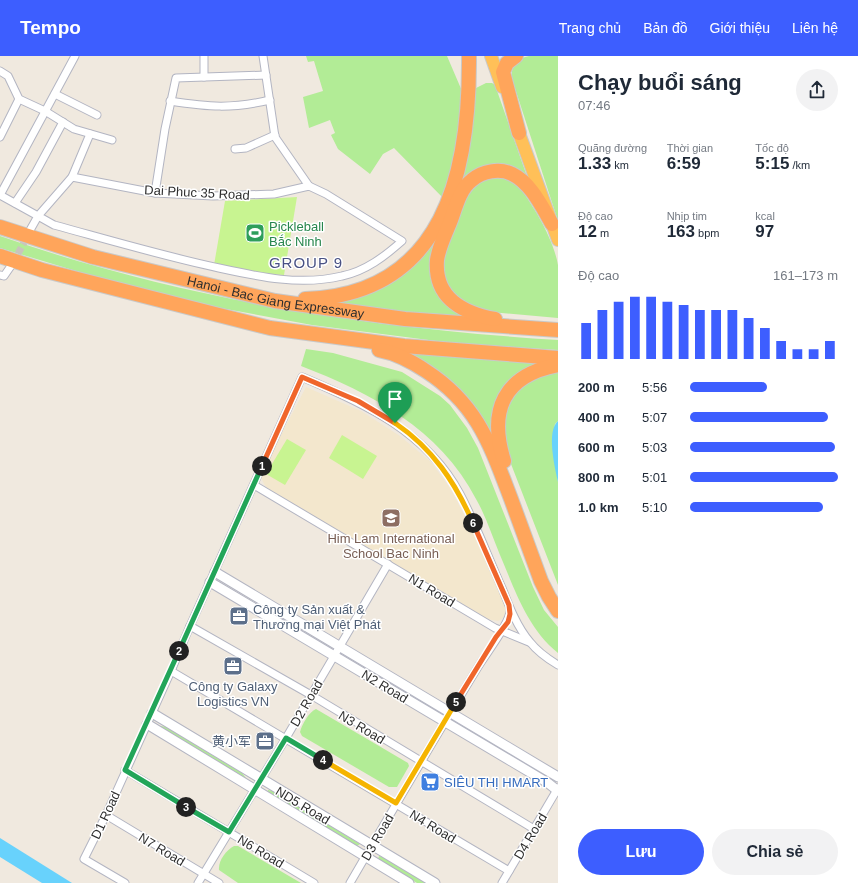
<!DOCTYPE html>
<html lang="vi">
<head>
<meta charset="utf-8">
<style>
	:root { --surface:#fff; --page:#f2f2f3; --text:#1f2937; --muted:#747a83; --accent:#3d5eff }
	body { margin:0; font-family:Arial,"Noto Sans SC",sans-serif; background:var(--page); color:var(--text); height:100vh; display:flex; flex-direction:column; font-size:15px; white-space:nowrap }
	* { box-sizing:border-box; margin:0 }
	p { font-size:13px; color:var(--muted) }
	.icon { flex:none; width:22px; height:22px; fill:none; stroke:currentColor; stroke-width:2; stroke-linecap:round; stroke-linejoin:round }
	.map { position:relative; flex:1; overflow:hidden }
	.details { display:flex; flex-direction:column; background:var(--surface); width:300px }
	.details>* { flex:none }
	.pin { position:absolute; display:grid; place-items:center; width:34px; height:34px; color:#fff; margin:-41px -17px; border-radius:50% 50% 50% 0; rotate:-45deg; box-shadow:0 0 4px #0007 }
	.pin .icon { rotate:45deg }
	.km { position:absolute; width:20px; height:20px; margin:-10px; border-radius:50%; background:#222; color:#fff; font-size:11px; line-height:20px; text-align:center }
	.round { display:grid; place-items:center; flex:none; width:42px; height:42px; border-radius:21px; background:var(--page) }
	.head { display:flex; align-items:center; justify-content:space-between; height:68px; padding:0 20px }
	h1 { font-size:22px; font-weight:800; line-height:30px }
	.metrics { display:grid; grid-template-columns:repeat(3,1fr); gap:6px; height:68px; padding:4px 20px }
	.metrics div { display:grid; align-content:center }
	.metrics b { font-size:17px; font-weight:800 }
	.metrics small { font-size:11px; font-weight:400 }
	.metrics p { font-size:11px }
	.chart { height:112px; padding:8px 20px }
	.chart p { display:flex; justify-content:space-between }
	.chart svg { width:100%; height:72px; margin-top:4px; stroke:var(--accent); stroke-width:6 }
	.cta { display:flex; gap:8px; margin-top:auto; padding:8px 20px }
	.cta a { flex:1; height:46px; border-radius:24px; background:var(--accent); color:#fff; font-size:16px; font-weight:800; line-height:46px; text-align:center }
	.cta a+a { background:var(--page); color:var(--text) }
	ul { padding:0 20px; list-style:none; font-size:13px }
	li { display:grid; grid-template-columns:64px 48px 1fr; align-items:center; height:30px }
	li i { height:10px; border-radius:5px; background:var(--accent) }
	header { display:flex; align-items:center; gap:24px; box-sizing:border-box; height:56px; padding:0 20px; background:var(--accent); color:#fff }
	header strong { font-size:19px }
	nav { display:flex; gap:22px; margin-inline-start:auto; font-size:14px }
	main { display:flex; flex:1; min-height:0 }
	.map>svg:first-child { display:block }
	.education { fill:#f3e7cd }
	.green { fill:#b2ec96 }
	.pitch { fill:#c8f491 }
	.water { fill:#68d2fc }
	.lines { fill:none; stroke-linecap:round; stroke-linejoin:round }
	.minor-tunnel { stroke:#c9c4bc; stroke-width:7; stroke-dasharray:7 3.5; stroke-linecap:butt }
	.minor-casing { stroke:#b3b5c2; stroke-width:9 }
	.tertiary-casing { stroke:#b3b5c2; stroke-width:11 }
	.trunk-casing { stroke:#c9c9c9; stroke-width:14 }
	.motorway-casing { stroke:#c9c9c9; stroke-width:16 }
	.minor { stroke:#fff; stroke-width:7 }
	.tertiary { stroke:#fff; stroke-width:9 }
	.trunk { stroke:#ffc058; stroke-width:12 }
	.motorway { stroke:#ffa55b; stroke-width:14 }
	.split-1-casing { stroke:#fff; stroke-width:8 }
	.split-2-casing { stroke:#fff; stroke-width:8 }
	.split-3-casing { stroke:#fff; stroke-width:8 }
	.split-4-casing { stroke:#fff; stroke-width:8 }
	.split-5-casing { stroke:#fff; stroke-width:8 }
	.split-6-casing { stroke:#fff; stroke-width:8 }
	.split-7-casing { stroke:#fff; stroke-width:8 }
	.split-1 { stroke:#f0652b; stroke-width:5 }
	.split-2 { stroke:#22a559; stroke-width:5 }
	.split-3 { stroke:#22a559; stroke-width:5 }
	.split-4 { stroke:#22a559; stroke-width:5 }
	.split-5 { stroke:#f5b400; stroke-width:5 }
	.split-6 { stroke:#f0652b; stroke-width:5 }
	.split-7 { stroke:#f5b400; stroke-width:5 }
	.labels { text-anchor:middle; stroke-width:3; stroke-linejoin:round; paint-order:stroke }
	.street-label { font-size:13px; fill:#2e2e2e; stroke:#fff }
	.leisure-label { font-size:13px; fill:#27864d; stroke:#fff; text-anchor:start }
	.education-label { font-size:13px; fill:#785e54; stroke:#fff }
	.service-label { font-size:13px; fill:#4e5e75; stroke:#fff; text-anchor:start }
	.shop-label { font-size:13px; fill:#366cbe; stroke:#fff; text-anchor:start }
	.quarter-label { font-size:15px; letter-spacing:1px; fill:#485184; stroke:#fff }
</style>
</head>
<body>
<header>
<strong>Tempo</strong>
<nav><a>Trang chủ</a><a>Bản đồ</a><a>Giới thiệu</a><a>Liên hệ</a></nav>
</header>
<main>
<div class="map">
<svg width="558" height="827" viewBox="0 0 558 827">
	<rect width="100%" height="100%" fill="#f0e9df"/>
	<polygon class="education" points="306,331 361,355 400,380 431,406 450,432 476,481 507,553 507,557 502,563 498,565 487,563 268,433 264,428 260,419"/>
	<g class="green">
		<polygon points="306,0 447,0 462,35 463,53 445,144 394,92 383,98 370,118 338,93 331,79 335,77 330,64 309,72 303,41 323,35 314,5 308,6"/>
		<path d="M 529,0 L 558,0 L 558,165 L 512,23 C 510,10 517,3 529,0 Z"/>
		<polygon points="486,27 492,27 495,29 530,129 518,117 464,127 461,123 474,33"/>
		<path d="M 493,119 L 512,122 C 530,143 553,181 558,209 C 558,225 558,245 558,262 L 479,255 L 454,240 L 444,222 L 443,200 L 466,143 L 476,127 Z"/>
		<polygon points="448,160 435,217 474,261 436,261 318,246 379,229"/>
		<path d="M 0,180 C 180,243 368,272 558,284 L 558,294 L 452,287 L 312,269 L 215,251 L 96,221 L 0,192 Z"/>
		<polygon points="394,292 546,306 521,318 495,383 485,371"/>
		<path d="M 306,293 L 333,297 L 402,316 L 440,340 L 450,349 L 467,372 L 478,392 L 533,531 L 544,554 L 558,571 L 558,597 C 527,572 515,534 500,499 C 492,480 486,460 476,443 C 440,373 371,337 301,310 Z"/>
		<polygon points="558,312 558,365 555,368 552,385 558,426 558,529 511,408 504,387 503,364 514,337 545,314"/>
		<path d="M 316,653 L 408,707 L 409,710 L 397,731 L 389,731 L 302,680 L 300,676 C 302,668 309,656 316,653 Z"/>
		<polygon points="161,670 166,671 242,717 246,722 245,723 160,672"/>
		<polygon points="268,734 273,735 360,788 357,790 267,737"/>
		<path d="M 234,790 L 238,790 L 301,827 L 238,827 L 219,814 C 218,805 226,794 234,790 Z"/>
		<polygon points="379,800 383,801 427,827 417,827 379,804 378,803"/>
	</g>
	<g class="pitch">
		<polygon points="297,141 284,219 265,218 214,209 225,145"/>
		<polygon points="342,379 377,400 363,423 329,402"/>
		<polygon points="287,383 306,394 285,429 266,418"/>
	</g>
	<g class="water">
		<path d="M 558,365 L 558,426 C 555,412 546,375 558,365 Z"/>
		<polygon points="0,782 72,827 42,827 0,801"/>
	</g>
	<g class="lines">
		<polyline class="minor-tunnel" points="13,207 28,179"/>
		<g class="minor-casing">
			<g id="minor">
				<polyline points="204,0 204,21"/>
				<polyline points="263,0 275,81 309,130"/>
				<polyline points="0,15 8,20 19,43 45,55 74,73 112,84"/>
				<polyline points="55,38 97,59"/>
				<path d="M 170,45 C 209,51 231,53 270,44"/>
				<polyline points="0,81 19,43"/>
				<polyline points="235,93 246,92 275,79"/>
				<polyline points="72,121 90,78"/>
				<polyline points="155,137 165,73 176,22 266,19"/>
				<path d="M 0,139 L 38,160 L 72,121 L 155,137 L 213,140 L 274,138 L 309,130 L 326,138 L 402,185 C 385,200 366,215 342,220 C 301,230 260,221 219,212 C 163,200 109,184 54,169 L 38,160 L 29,176"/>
				<polyline points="0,139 75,0"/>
				<polyline points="15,147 36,116 63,66"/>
				<polyline points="0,219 4,220 13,207"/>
				<polyline points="254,429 495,572 529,586"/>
				<polyline points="190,570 311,639 534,773"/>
				<polyline points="171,615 509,815"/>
				<polyline points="125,714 314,827"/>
				<polyline points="106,759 219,827"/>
				<path d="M 125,827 L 84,803 L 106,759 L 171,615 L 190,570 L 302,321 C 364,347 427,376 460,438 C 476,468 488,501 502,532 C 509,550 517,571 530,586 C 537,595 548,603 558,609"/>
				<polyline points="198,827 286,682 388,508"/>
				<path d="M 350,827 C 392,755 434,683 478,611 C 485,599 511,566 510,554"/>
				<polyline points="502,827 558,732"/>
			</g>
		</g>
		<g class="tertiary-casing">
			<g id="tertiary">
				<polyline points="215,516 558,721"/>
				<polyline points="210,526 548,727 558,735"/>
				<polyline points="152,657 435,827"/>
				<polyline points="147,668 409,827"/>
			</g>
		</g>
		<g class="trunk-casing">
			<g id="trunk">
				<polyline points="491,0 502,31"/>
				<polyline points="516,69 558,184"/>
			</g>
		</g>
		<g class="motorway-casing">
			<g id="motorway">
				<polyline points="516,0 507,7 503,16 519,77"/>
				<path id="s1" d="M 0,171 L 93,201 L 275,245 L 405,263 L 558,274"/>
				<polyline points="0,200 42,214 270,272 404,290 558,302"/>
				<path d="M 305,243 C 445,239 470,115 469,0"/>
				<path d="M 495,263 C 463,257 434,242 437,204 C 439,190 446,177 451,164 C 456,150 460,133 472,124 C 482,115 500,112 512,118 C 531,127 542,151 552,168"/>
				<path d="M 379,294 C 396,297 411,305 426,315 C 477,348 490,388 511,443 C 521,470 531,498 541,525 L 549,541 L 558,555"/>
				<path d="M 504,405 C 488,354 504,319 558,309"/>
			</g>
		</g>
		<use href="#minor" class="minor"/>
		<use href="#tertiary" class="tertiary"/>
		<use href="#trunk" class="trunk"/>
		<use href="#motorway" class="motorway"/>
	</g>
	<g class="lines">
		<g class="split-1-casing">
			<polyline id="split-1" points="262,410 302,321 358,345 395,367"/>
		</g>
		<g class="split-2-casing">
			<polyline id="split-2" points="179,595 262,410"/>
		</g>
		<g class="split-3-casing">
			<polyline id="split-3" points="179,595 125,714 186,751"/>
		</g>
		<g class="split-4-casing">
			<polyline id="split-4" points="186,751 229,776 286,682 323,704"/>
		</g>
		<g class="split-5-casing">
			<polyline id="split-5" points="323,704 396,747 456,646"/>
		</g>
		<g class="split-6-casing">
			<polyline id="split-6" points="456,646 496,581 508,566 510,558 509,549 473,467"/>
		</g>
		<g class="split-7-casing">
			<path id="split-7" d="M 395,367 C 433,393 455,426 473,467"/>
		</g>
		<use href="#split-1" class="split-1"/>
		<use href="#split-2" class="split-2"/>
		<use href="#split-3" class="split-3"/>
		<use href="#split-4" class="split-4"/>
		<use href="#split-5" class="split-5"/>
		<use href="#split-6" class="split-6"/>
		<use href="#split-7" class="split-7"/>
	</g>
	<defs>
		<g id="stadium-square" transform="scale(1)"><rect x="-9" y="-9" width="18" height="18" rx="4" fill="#2e9e5b" stroke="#fff"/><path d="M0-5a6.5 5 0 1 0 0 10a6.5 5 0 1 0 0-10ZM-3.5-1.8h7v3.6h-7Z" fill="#fff"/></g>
		<g id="school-square" transform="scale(1)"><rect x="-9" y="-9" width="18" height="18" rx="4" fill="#8d6e63" stroke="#fff"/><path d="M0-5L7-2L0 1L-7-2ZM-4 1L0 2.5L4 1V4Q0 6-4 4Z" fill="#fff"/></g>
		<g id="office-square" transform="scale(1)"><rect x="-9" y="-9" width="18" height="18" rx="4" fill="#5c6f8a" stroke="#fff"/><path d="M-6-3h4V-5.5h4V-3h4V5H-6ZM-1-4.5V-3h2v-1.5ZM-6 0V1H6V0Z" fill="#fff"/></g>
		<g id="supermarket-square" transform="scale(1)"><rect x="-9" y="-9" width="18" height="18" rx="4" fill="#3f7fe0" stroke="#fff"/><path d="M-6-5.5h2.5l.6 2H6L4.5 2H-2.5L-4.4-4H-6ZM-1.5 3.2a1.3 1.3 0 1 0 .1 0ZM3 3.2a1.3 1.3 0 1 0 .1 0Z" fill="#fff"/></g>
	</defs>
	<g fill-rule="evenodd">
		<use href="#stadium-square" x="255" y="177"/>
		<use href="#school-square" x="391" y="462"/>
		<use href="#office-square" x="239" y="560"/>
		<use href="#office-square" x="233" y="610"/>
		<use href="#office-square" x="265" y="685"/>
		<use href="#supermarket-square" x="430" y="726"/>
	</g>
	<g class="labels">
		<g class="street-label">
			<text transform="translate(197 136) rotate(3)" y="5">Dai Phuc 35 Road</text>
			<text dy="5" stroke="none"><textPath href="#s1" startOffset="285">Hanoi - Bac Giang Expressway</textPath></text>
			<text transform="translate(432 534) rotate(31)" y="5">N1 Road</text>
			<text transform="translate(385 630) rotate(31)" y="5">N2 Road</text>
			<text transform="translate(306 647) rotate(-60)" y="5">D2 Road</text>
			<text transform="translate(362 671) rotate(31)" y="5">N3 Road</text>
			<text transform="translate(303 749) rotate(31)" y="5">ND5 Road</text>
			<text transform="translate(105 759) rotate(-65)" y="5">D1 Road</text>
			<text transform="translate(433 770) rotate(31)" y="5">N4 Road</text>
			<text transform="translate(530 780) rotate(-59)" y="5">D4 Road</text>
			<text transform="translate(377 781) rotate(-60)" y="5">D3 Road</text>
			<text transform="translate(162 793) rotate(31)" y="5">N7 Road</text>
			<text transform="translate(261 795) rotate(31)" y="5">N6 Road</text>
		</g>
		<g class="leisure-label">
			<text x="269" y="175">Pickleball<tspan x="269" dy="15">Bắc Ninh</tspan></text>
		</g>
		<g class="education-label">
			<text x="391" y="487">Him Lam International<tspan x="391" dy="15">School Bac Ninh</tspan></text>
		</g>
		<g class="service-label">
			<text x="253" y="558">Công ty Sản xuất &amp;<tspan x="253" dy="15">Thương mại Việt Phát</tspan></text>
			<text x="233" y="635" text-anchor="middle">Công ty Galaxy<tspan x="233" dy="15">Logistics VN</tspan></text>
			<text x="251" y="690" text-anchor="end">黄小军</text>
		</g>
		<g class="shop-label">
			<text x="444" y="731">SIÊU THỊ HMART</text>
		</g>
		<g class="quarter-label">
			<text x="306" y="212">GROUP 9</text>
		</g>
	</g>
</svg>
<div class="pin" style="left:395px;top:367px;background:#1e9e55"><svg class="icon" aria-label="arrive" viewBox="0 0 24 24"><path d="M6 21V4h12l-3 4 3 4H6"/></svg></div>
<b class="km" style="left:262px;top:410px">1</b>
<b class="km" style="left:179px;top:595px">2</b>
<b class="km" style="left:186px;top:751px">3</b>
<b class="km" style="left:323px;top:704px">4</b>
<b class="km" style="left:456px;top:646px">5</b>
<b class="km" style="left:473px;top:467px">6</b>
</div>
<section class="details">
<div class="head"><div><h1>Chạy buổi sáng</h1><p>07:46</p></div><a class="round"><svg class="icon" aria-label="share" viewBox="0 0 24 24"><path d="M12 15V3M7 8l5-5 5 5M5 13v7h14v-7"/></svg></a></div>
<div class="metrics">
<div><p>Quãng đường</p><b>1.33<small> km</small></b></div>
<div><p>Thời gian</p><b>6:59</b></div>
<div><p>Tốc độ</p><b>5:15<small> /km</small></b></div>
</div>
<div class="metrics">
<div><p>Độ cao</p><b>12<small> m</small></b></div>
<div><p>Nhịp tim</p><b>163<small> bpm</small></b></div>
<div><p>kcal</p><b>97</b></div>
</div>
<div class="chart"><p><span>Độ cao</span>161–173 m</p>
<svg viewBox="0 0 160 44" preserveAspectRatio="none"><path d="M5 44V22M15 44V14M25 44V9M35 44V6M45 44V6M55 44V9M65 44V11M75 44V14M85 44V14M95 44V14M105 44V19M115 44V25M125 44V33M135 44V38M145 44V38M155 44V33"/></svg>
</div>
<ul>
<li><b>200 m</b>5:56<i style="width:52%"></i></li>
<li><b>400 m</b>5:07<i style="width:93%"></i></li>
<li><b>600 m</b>5:03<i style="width:98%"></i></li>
<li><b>800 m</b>5:01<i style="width:100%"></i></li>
<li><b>1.0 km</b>5:10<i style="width:90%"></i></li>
</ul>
<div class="cta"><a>Lưu</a><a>Chia sẻ</a></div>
</section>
</main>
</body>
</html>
